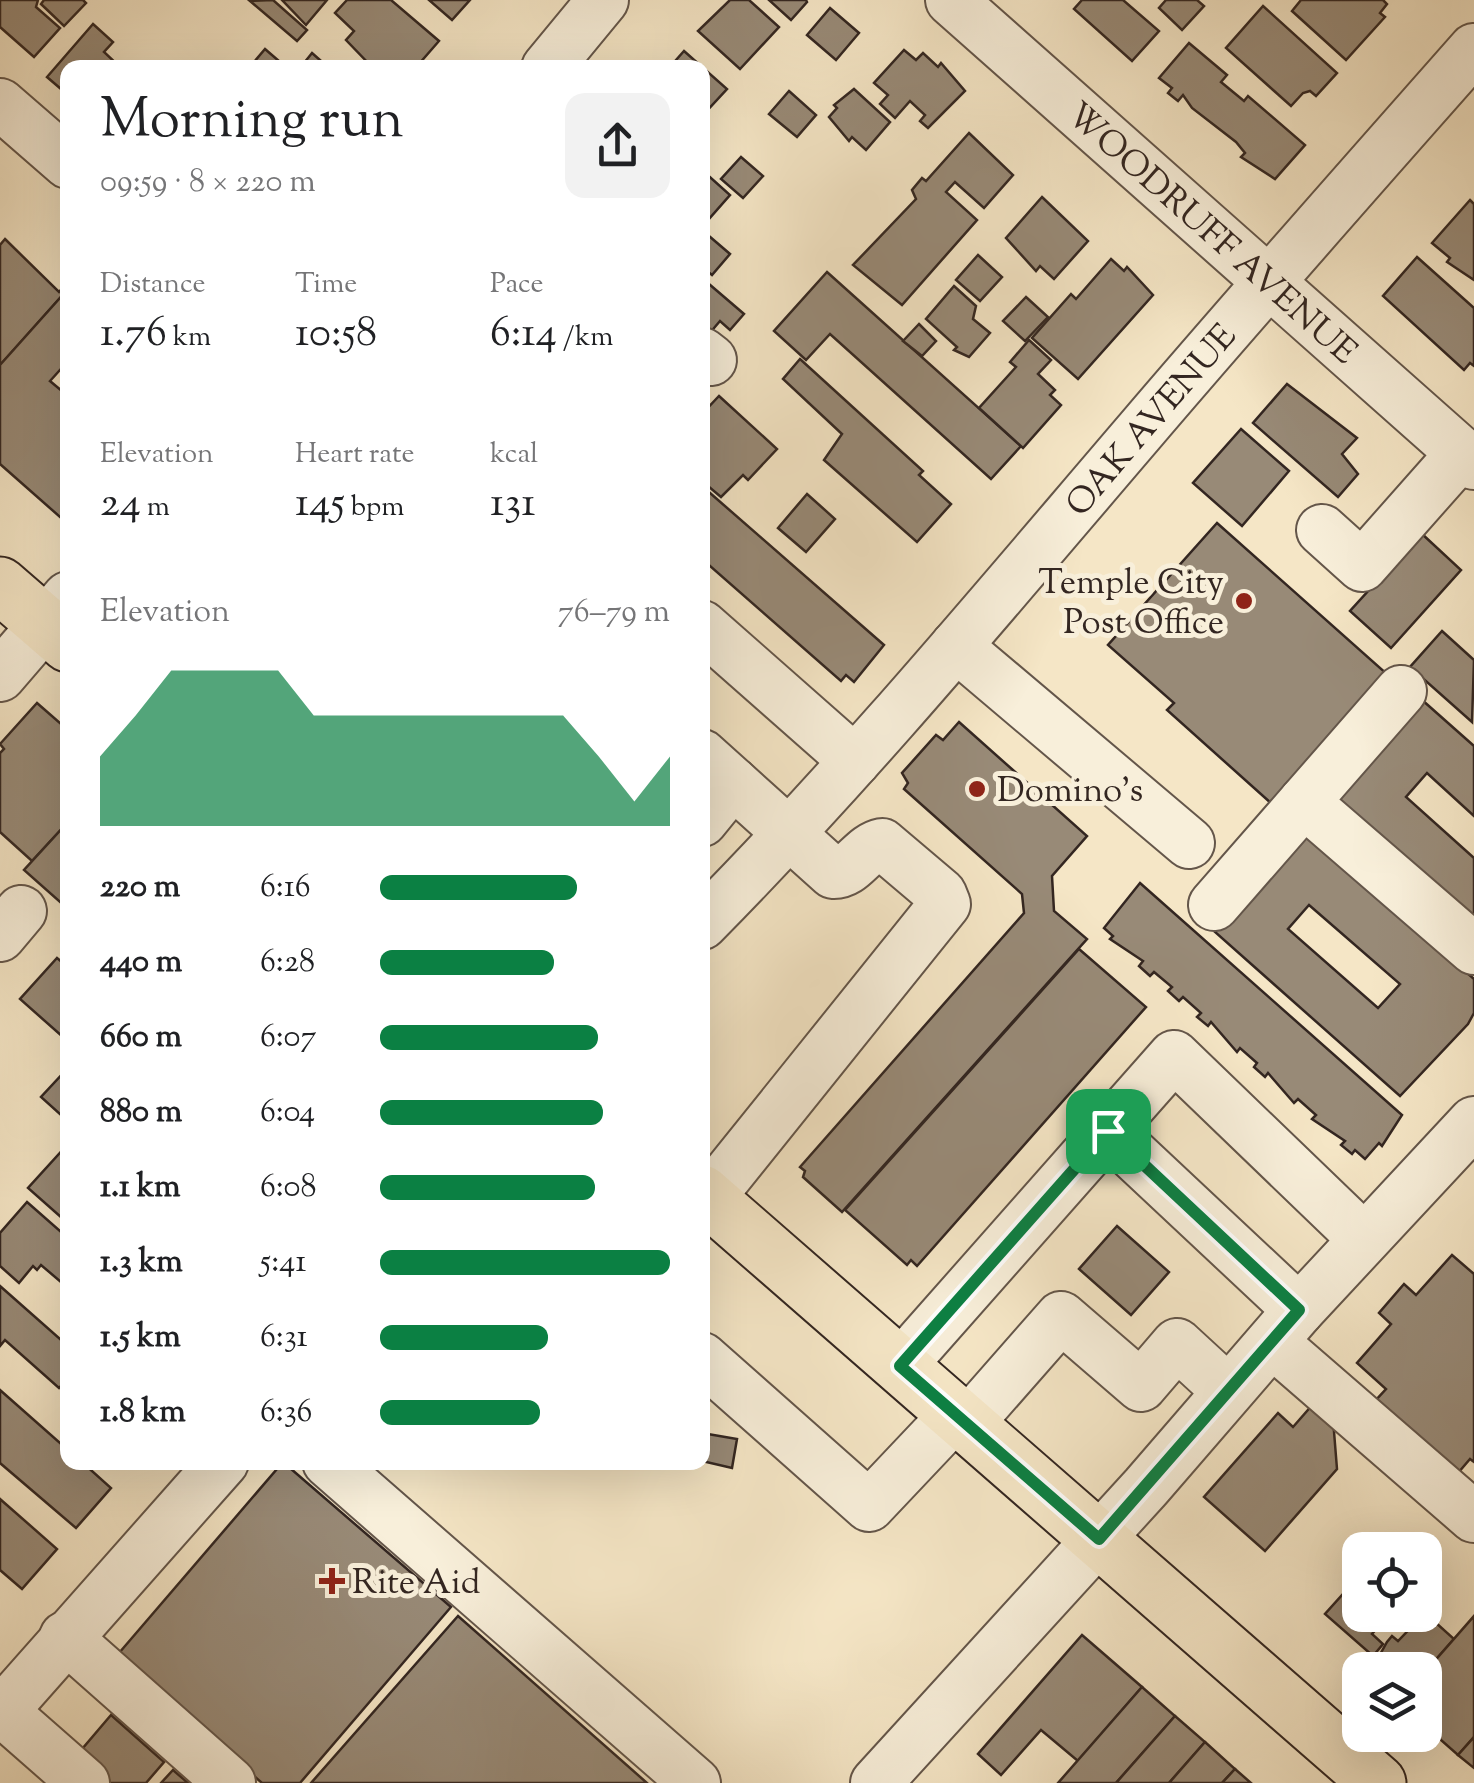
<!DOCTYPE html>
<html lang="en">
<head>
<meta charset="utf-8">
<style>
	:root { --surface:#fff; --page:#f2f2f2; --text:#202124; --muted:#757577; --accent:#0b8043 }
	body { margin:0; font-family:"Sorts Mill Goudy",serif; background:var(--page); color:var(--text); height:100vh; display:flex; flex-direction:column; font-size:38px; white-space:nowrap }
	* { box-sizing:border-box; margin:0 }
	p { font-size:32px; color:var(--muted) }
	.icon { flex:none; width:55px; height:55px; fill:none; stroke:currentColor; stroke-width:2; stroke-linecap:round; stroke-linejoin:round }
	.map { position:relative; flex:1; overflow:hidden }
	.side { position:absolute; left:60px; top:60px; width:650px; height:1410px; display:flex; flex-direction:column; background:var(--surface); border-radius:20px; box-shadow:0 10px 40px #0002 }
	.side>* { flex:none }
	.controls { position:absolute; left:1342px; top:1532px; display:grid; gap:20px }
	.controls a { display:grid; place-items:center; width:100px; height:100px; border-radius:20px; background:var(--surface); box-shadow:0 10px 40px #0002; font-size:50px }
	.pin { position:absolute; display:grid; place-items:center; width:85px; height:85px; color:#fff; margin:-42px; border-radius:20px; box-shadow:0 5px 15px #0006 }
	.round { display:grid; place-items:center; flex:none; width:105px; height:105px; border-radius:20px; background:var(--page) }
	.overview { display:flex; align-items:center; justify-content:space-between; height:170px; padding:0 40px }
	h1 { font-size:55px; font-weight:600; line-height:75px }
	.metrics { display:grid; grid-template-columns:repeat(3,1fr); gap:15px; height:170px; padding:10px 40px }
	.metrics div { display:grid; align-content:center }
	.metrics b { font-size:42px; font-weight:600 }
	.metrics small { font-size:28px; font-weight:400 }
	.metrics p { font-size:28px }
	.chart { height:280px; padding:20px 40px }
	.chart p { display:flex; justify-content:space-between }
	.chart svg { width:100%; height:180px; margin-top:10px; fill:var(--accent); opacity:.7 }
	ul { padding:0 40px; list-style:none; font-size:32px }
	li { display:grid; grid-template-columns:160px 120px 1fr; align-items:center; height:75px }
	li i { height:25px; border-radius:12px; background:var(--accent) }
	.map>svg:first-child { display:block }
	.building { fill:#988a77; stroke:#332621; stroke-width:2.5; fill-rule:evenodd }
	.lines { fill:none; stroke-linecap:round; stroke-linejoin:round }
	.minor-casing { stroke:#64564a; stroke-width:54 }
	.major-casing { stroke:#332621; stroke-width:59 }
	.minor { stroke:#f8efda; stroke-width:50 }
	.major { stroke:#f5e6c6; stroke-width:55 }
	.route-casing { stroke:#fff; stroke-width:20 }
	.route { stroke:#0b8043; stroke-width:12 }
	.poi-dot { fill:#8f2418; stroke:#f8efda; stroke-width:4 }
	.labels { text-anchor:middle; stroke-width:10; stroke-linejoin:round; paint-order:stroke }
	.street-label { font-size:35px; fill:#332621; stroke:#f8efda }
	.poi-label { font-size:35px; fill:#332621; stroke:#f8efda; text-anchor:start }
</style>
</head>
<body>
<div class="map">
<svg width="1474" height="1783" viewBox="0 0 1474 1783">
	<rect width="100%" height="100%" fill="#f5e6c6"/>
	<filter id="stains"><feTurbulence type="fractalNoise" baseFrequency=".002" numOctaves="4"/><feColorMatrix values="0 0 0 0 .2 0 0 0 0 .09 0 0 0 0 .02 0 0 0 .5 -.17"/></filter>
	<radialGradient id="worn" r=".72"><stop offset=".6" stop-color="#630" stop-opacity="0"/><stop offset="1" stop-color="#630" stop-opacity=".3"/></radialGradient>
	<g class="building">
		<polygon points="0,0 38,0 36,7 60,28 34,57 0,27"/>
		<polygon points="44,0 83,0 86,3 64,26 41,4"/>
		<polygon points="273,0 307,30 297,41 250,1"/>
		<polygon points="282,0 327,0 306,25"/>
		<polygon points="347,0 391,0 439,41 418,65 373,68 346,40 354,31 335,13"/>
		<polygon points="429,0 470,0 452,20"/>
		<polygon points="730,0 749,0 779,27 740,69 698,31"/>
		<polygon points="769,0 806,0 807,2 791,20"/>
		<polygon points="1082,0 1123,0 1159,31 1132,61 1074,9"/>
		<polygon points="1166,0 1197,0 1204,6 1182,30 1159,8"/>
		<polygon points="1301,0 1383,0 1387,4 1380,13 1385,17 1346,60 1292,11"/>
		<polygon points="1263,6 1337,73 1316,96 1310,91 1303,93 1291,106 1226,48"/>
		<polygon points="830,8 859,33 836,60 807,35"/>
		<polygon points="93,24 113,42 104,52 121,68 68,68 68,95 47,77"/>
		<polygon points="1189,43 1227,75 1221,82 1244,101 1248,96 1305,145 1275,179 1241,157 1245,153 1236,142 1192,108 1183,95 1178,101 1168,93 1172,88 1159,78"/>
		<polygon points="265,49 287,68 249,68"/>
		<polygon points="904,50 916,60 923,53 938,67 941,63 965,91 928,128 920,121 925,115 910,101 895,118 880,104 888,95 874,83"/>
		<polygon points="684,51 727,89 702,116 702,68 669,68"/>
		<polygon points="312,53 329,68 300,68"/>
		<polygon points="854,89 890,122 866,150 852,137 849,141 829,117 837,108 834,105"/>
		<polygon points="789,91 816,115 797,137 769,114"/>
		<polygon points="969,133 1013,175 984,208 955,182 946,192 977,220 902,305 853,265 916,199 912,190 922,178 926,181"/>
		<polygon points="741,157 763,176 743,198 721,179"/>
		<polygon points="702,170 730,195 708,220 702,216"/>
		<polygon points="1042,197 1088,241 1054,279 1040,266 1036,271 1006,238"/>
		<polygon points="1470,200 1474,204 1474,280 1447,262 1450,258 1432,243"/>
		<polygon points="702,230 730,254 712,275 702,267"/>
		<polygon points="5,239 59,292 65,285 68,289 0,365 0,245"/>
		<polygon points="978,255 1002,277 980,301 956,280"/>
		<polygon points="1417,257 1474,308 1474,366 1470,363 1464,370 1383,296"/>
		<polygon points="1111,259 1124,271 1127,267 1153,295 1078,379 1032,338 1071,294 1076,299"/>
		<polygon points="827,272 1021,446 991,479 830,334 806,360 774,331"/>
		<polygon points="702,278 744,314 730,330 720,321 703,341"/>
		<polygon points="954,286 976,306 973,319 990,333 969,357 954,350 957,347 926,319"/>
		<polygon points="68,289 68,361 50,381 68,396 68,524 0,464 0,365"/>
		<polygon points="1026,297 1048,317 1025,341 1003,321"/>
		<polygon points="919,324 936,341 922,356 903,341"/>
		<polygon points="1029,340 1051,360 1038,374 1055,390 1050,395 1061,405 1023,448 979,408 1016,367 1010,362"/>
		<polygon points="800,359 923,471 919,475 951,504 917,542 824,460 842,434 783,379"/>
		<polygon points="1287,384 1357,438 1342,454 1358,474 1338,497 1253,423"/>
		<polygon points="719,396 777,449 748,480 743,475 721,497 702,481 702,414"/>
		<polygon points="1241,429 1289,471 1242,526 1193,483"/>
		<polygon points="702,486 884,645 854,682 846,675 841,681 702,559"/>
		<polygon points="807,494 835,519 806,552 778,528"/>
		<polygon points="1217,523 1388,675 1272,804 1167,710 1174,703 1108,645"/>
		<polygon points="1421,533 1461,570 1391,648 1350,611"/>
		<polygon points="1442,631 1474,660 1472,722 1410,667"/>
		<polygon points="1421,699 1474,746 1474,816 1427,773 1406,797 1474,858 1474,927 1331,801"/>
		<polygon points="37,703 68,730 68,822 32,861 0,832 0,753 4,749 0,744"/>
		<polygon points="959,722 1087,836 1052,876 1054,911 1087,939 842,1212 803,1177 805,1171 800,1167 1024,913 1022,894 904,789 908,783 902,773 936,735 943,740"/>
		<polygon points="68,822 68,909 24,870"/>
		<path d="M 1306,831 L 1474,979 L 1474,1013 L 1468,1024 L 1400,1096 L 1215,932 ZM 1309,905 L 1400,984 L 1378,1008 L 1288,929 Z"/>
		<polygon points="1140,883 1402,1115 1382,1146 1379,1143 1365,1159 1355,1150 1352,1154 1341,1145 1345,1141 1312,1119 1316,1115 1298,1099 1294,1103 1268,1073 1265,1077 1254,1067 1257,1063 1240,1048 1237,1052 1211,1022 1208,1026 1197,1017 1201,1013 1183,997 1179,1001 1168,991 1172,987 1154,972 1150,976 1139,966 1143,961 1110,939 1113,936 1104,928"/>
		<polygon points="1079,949 1146,1007 917,1266 911,1260 907,1265 845,1210"/>
		<polygon points="57,958 68,967 68,1032 63,1037 20,999"/>
		<polygon points="68,1068 68,1111 61,1115 41,1097"/>
		<polygon points="68,1144 68,1212 62,1218 28,1188"/>
		<polygon points="27,1202 68,1238 68,1288 41,1265 37,1270 33,1266 19,1283 0,1266 0,1233"/>
		<polygon points="1117,1226 1169,1272 1131,1315 1079,1269"/>
		<polygon points="1452,1255 1474,1274 1474,1462 1470,1459 1458,1473 1376,1400 1386,1389 1357,1363 1391,1324 1379,1313 1404,1284 1416,1295"/>
		<polygon points="0,1286 68,1346 68,1378 59,1388 5,1340 0,1346"/>
		<polygon points="0,1390 68,1450 68,1462 82,1462 111,1488 76,1528 0,1463"/>
		<polygon points="1314,1403 1333,1419 1337,1469 1265,1551 1204,1497 1278,1413 1293,1427"/>
		<polygon points="702,1433 737,1439 732,1468 702,1461"/>
		<polygon points="283,1462 451,1607 300,1783 262,1783 127,1665 119,1653"/>
		<polygon points="0,1499 57,1549 22,1589 0,1570"/>
		<polygon points="1360,1575 1360,1615 1389,1615 1372,1634 1383,1644 1373,1656 1325,1614"/>
		<polygon points="1425,1613 1454,1639 1425,1672 1388,1670 1377,1660 1387,1642 1392,1636 1398,1641"/>
		<polygon points="458,1616 647,1783 311,1783"/>
		<polygon points="1474,1616 1474,1737 1458,1755 1425,1726 1425,1672"/>
		<polygon points="1082,1635 1142,1687 1078,1761 1041,1730 1001,1775 978,1754"/>
		<polygon points="1142,1687 1175,1716 1116,1783 1058,1783"/>
		<polygon points="111,1715 164,1762 146,1783 105,1783 77,1755"/>
		<polygon points="1175,1716 1205,1742 1169,1783 1116,1783"/>
		<polygon points="1474,1737 1474,1768 1458,1755"/>
		<polygon points="1205,1742 1235,1769 1222,1783 1169,1783"/>
		<polygon points="1235,1769 1251,1783 1222,1783"/>
		<polygon points="173,1770 188,1783 161,1783"/>
	</g>
	<g class="lines">
		<g class="minor-casing">
			<g id="minor">
				<path id="s1" d="M 951,0 L 1474,464"/>
				<polyline points="547,68 603,0"/>
				<polyline points="0,104 68,163"/>
				<polyline points="702,353 711,360"/>
				<polyline points="1322,530 1362,566 1462,453"/>
				<polyline points="702,626 855,761"/>
				<polyline points="956,646 1189,843"/>
				<polyline points="0,676 68,597"/>
				<polyline points="1401,691 1304,802 1474,949"/>
				<path d="M 702,755 L 833,873 C 853,874 862,848 882,844 L 941,894 L 945,904 L 708,1199"/>
				<polyline points="702,821 733,783"/>
				<polyline points="1214,905 1304,802"/>
				<path id="s2" d="M 702,924 C 857,767 997,598 1140,431 C 1250,302 1362,176 1474,49"/>
				<polyline points="0,936 21,911"/>
				<polyline points="1108,1131 1299,1310"/>
				<polyline points="1272,1342 1474,1517"/>
				<polyline points="702,1358 869,1506 956,1414"/>
				<polyline points="900,1366 1174,1056 1364,1239"/>
				<polyline points="967,1424 1061,1317 1141,1386 1177,1344 1228,1391"/>
				<polyline points="328,1462 695,1783"/>
				<polyline points="65,1637 230,1783"/>
				<polyline points="2,1711 84,1783"/>
				<polyline points="0,1714 223,1462"/>
				<polyline points="876,1783 1146,1487 1299,1310 1474,1122"/>
			</g>
		</g>
		<g class="major-casing">
			<g id="major">
				<polyline points="0,585 68,644"/>
				<polyline points="702,1193 1378,1783"/>
			</g>
		</g>
		<use href="#minor" class="minor"/>
		<use href="#major" class="major"/>
	</g>
	<g class="lines">
		<g class="route-casing">
			<polygon id="route" points="1108,1131 1299,1310 1099,1539 900,1366"/>
		</g>
		<use href="#route" class="route"/>
	</g>
	<g class="poi-dot">
		<circle cx="1244" cy="601" r="10"/>
		<circle cx="977" cy="789" r="10"/>
		<path d="M327 1566h10v10h10v10h-10v10h-10v-10h-10v-10h10z"/>
	</g>
	<g class="labels">
		<g class="street-label">
			<text dy="12" stroke="none"><textPath href="#s1" startOffset="350">WOODRUFF AVENUE</textPath></text>
			<text dy="12" stroke="none"><textPath href="#s2" startOffset="675">OAK AVENUE</textPath></text>
		</g>
		<g class="poi-label">
			<text x="1224" y="593" text-anchor="end">Temple City<tspan x="1224" dy="40">Post Office</tspan></text>
			<text x="997" y="801">Domino's</text>
			<text x="352" y="1593">Rite Aid</text>
		</g>
	</g>
	<rect width="100%" height="100%" filter="url(#stains)"/>
	<rect width="100%" height="100%" fill="url(#worn)"/>
</svg>
<div class="controls">
<a><svg class="icon" aria-label="locate" viewBox="0 0 24 24"><circle cx="12" cy="12" r="6"/><path d="M12 2v4M12 18v4M2 12h4M18 12h4"/></svg></a>
<a><svg class="icon" aria-label="layers" viewBox="0 0 24 24"><path d="M12 4l9 5-9 5-9-5zM3 14l9 5 9-5"/></svg></a>
</div>
<div class="pin" style="left:1108px;top:1131px;background:#1e9e55"><svg class="icon" aria-label="arrive" viewBox="0 0 24 24"><path d="M6 21V4h12l-3 4 3 4H6"/></svg></div>
<section class="side">
<div class="overview"><div><h1>Morning run</h1><p>09:59 · 8 × 220 m</p></div><a class="round"><svg class="icon" aria-label="share" viewBox="0 0 24 24"><path d="M12 15V3M7 8l5-5 5 5M5 13v7h14v-7"/></svg></a></div>
<div class="metrics">
<div><p>Distance</p><b>1.76<small> km</small></b></div>
<div><p>Time</p><b>10:58</b></div>
<div><p>Pace</p><b>6:14<small> /km</small></b></div>
</div>
<div class="metrics">
<div><p>Elevation</p><b>24<small> m</small></b></div>
<div><p>Heart rate</p><b>145<small> bpm</small></b></div>
<div><p>kcal</p><b>131</b></div>
</div>
<div class="chart"><p><span>Elevation</span>76–79 m</p>
<svg viewBox="0 0 160 44" preserveAspectRatio="none"><path d="M0 44V27L10 17L20 6L30 6L40 6L50 6L60 17L70 17L80 17L90 17L100 17L110 17L120 17L130 17L140 27L150 38L160 27V44z"/></svg>
</div>
<ul>
<li><b>220 m</b>6:16<i style="width:68%"></i></li>
<li><b>440 m</b>6:28<i style="width:60%"></i></li>
<li><b>660 m</b>6:07<i style="width:75%"></i></li>
<li><b>880 m</b>6:04<i style="width:77%"></i></li>
<li><b>1.1 km</b>6:08<i style="width:74%"></i></li>
<li><b>1.3 km</b>5:41<i style="width:100%"></i></li>
<li><b>1.5 km</b>6:31<i style="width:58%"></i></li>
<li><b>1.8 km</b>6:36<i style="width:55%"></i></li>
</ul>
</section>
</div>
</body>
</html>
